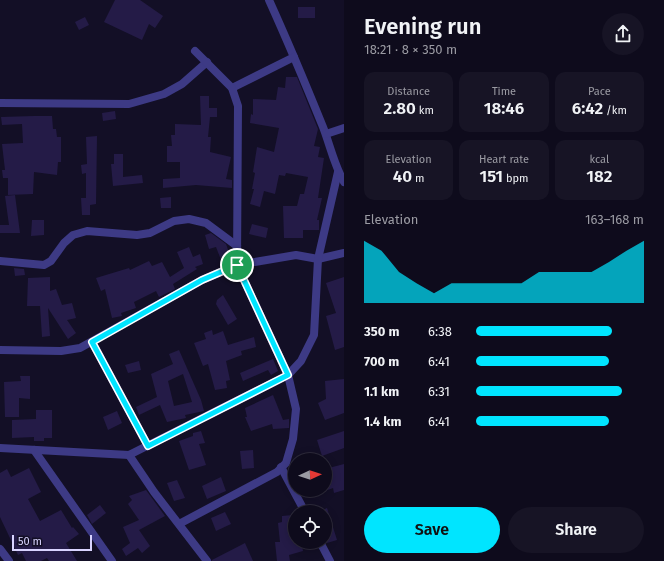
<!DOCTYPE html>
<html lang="en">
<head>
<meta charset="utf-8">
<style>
	:root { --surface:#0e0b1c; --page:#171425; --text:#f1f3f6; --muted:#9b9ba3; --line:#2e2b3b; --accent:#00e5ff }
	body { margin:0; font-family:"Fira Sans",sans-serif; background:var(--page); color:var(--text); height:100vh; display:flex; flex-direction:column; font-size:15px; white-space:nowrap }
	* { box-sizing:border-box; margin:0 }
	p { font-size:13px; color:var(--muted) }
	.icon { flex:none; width:22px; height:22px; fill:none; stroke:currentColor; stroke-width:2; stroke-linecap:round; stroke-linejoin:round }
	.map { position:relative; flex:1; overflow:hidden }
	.details { display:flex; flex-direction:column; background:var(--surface); width:320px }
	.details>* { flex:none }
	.needle { width:26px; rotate:87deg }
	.buttons { position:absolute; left:288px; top:453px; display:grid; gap:8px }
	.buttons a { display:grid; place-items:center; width:44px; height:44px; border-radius:50%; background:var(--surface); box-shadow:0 2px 10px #0003,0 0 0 1px var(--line); font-size:20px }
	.scale { position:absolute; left:12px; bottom:10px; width:80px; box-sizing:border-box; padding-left:4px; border:2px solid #d9d4ff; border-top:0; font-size:11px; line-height:14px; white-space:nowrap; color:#d9d4ff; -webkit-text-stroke:3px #130f26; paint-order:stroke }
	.pin { position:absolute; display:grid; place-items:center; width:34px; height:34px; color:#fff; margin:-17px; border:2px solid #fff; border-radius:50%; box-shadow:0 1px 4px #0007 }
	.round { display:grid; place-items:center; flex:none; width:42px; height:42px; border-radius:21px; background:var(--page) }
	.headline { display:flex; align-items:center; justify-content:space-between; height:68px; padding:0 20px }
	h1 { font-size:22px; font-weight:600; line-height:30px }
	.stats { display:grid; grid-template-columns:repeat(3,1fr); gap:6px; height:68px; padding:4px 20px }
	.stats div { display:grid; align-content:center; border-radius:10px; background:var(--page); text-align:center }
	.stats b { font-size:17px; font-weight:600 }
	.stats small { font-size:11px; font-weight:400 }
	.stats p { font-size:11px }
	.chart { height:112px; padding:8px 20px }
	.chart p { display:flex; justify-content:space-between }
	.chart svg { width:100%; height:72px; margin-top:4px; fill:var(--accent); opacity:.7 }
	.cta { display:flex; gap:8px; margin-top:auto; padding:8px 20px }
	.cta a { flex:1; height:46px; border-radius:24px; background:var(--accent); color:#111; font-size:16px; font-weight:600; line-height:46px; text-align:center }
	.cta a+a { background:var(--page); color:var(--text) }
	ul { padding:0 20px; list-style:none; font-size:13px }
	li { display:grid; grid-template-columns:64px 48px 1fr; align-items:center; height:30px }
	li i { height:10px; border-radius:5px; background:var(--accent) }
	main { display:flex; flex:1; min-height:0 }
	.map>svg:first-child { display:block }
	.building { fill:#241b47; fill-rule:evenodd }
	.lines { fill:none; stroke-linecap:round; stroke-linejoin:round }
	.minor { stroke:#3d3a85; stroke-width:8 }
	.route-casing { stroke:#fff; stroke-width:8 }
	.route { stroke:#00e5ff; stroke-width:5 }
</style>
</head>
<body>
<main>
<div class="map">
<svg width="344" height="561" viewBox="0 0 344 561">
	<rect width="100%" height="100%" fill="#130f26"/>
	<g class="building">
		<polygon points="115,0 140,0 163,16 155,28 149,24 142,40 104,22"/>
		<rect x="298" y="7" width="17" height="11"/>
		<polygon points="85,17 89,25 79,30 75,22"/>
		<polygon points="286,77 297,77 318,129 314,146 320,147 318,157 324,158 318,198 322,198 317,220 319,220 319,230 303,230 303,238 284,238 283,206 297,206 300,194 304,194 308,177 286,173 285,176 279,175 275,194 264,191 260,207 250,204 254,189 252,189 255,173 253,172 257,147 274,152 279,128 250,123 251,114 253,115 253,99 276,100 278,87 285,88"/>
		<polygon points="200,96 209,96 209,108 217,108 217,117 210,117 208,137 211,137 210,152 231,157 226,179 232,180 232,188 196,185 163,188 163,179 180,178 180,162 167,162 167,146 172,146 171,135 175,135 175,124 201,125"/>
		<polygon points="115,111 116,119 103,121 102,113"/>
		<polygon points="34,116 52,116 53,129 56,129 57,137 61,137 61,162 58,162 57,175 34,172 33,194 8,195 8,178 3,178 2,170 5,170 2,144 23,143 22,124 2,125 1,117"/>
		<polygon points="97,136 96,204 90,205 90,215 82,215 81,198 86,198 86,173 82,174 81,165 87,164 86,137"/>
		<polygon points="114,154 123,154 123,177 142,175 143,183 113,186 111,164 114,164"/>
		<polygon points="15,195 20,233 0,233 0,225 9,225 5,196"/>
		<polygon points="171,197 171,208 161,208 160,198"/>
		<polygon points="32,220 44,220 44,235 31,236"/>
		<polygon points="252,224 268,228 266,238 249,234"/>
		<polygon points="211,233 226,244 232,261 223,265 216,247 209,249 205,235"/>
		<polygon points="189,247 193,257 200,254 203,264 195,267 197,269 173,284 175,289 159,297 156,291 134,302 136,308 121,313 122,316 112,318 105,289 101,291 96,278 129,268 130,270 149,261 152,266 162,262 170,277 184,268 177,252"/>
		<polygon points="14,268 24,269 25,275 15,276"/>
		<polygon points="50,277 50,291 56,289 62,305 72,303 76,318 67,320 76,333 68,339 48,308 50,336 42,337 40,306 27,306 28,278"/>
		<polygon points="344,277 344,347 335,350 326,316 336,313 326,283"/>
		<polygon points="223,295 237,319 228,325 216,304 217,300"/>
		<polygon points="212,330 213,335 223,331 228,345 254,337 256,347 241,351 242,355 226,361 230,380 226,381 227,388 215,390 208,364 203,366 194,343 206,339 204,333"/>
		<path d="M 179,350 L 201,400 L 204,411 L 185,415 L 186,418 L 167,422 L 160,405 L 139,415 L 136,407 L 157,397 L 151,374 L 173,364 L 169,354 ZM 183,374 L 192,402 L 174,406 L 168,381 Z"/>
		<polygon points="273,359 278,371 271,375 268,370 243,381 240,373"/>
		<polygon points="139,361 141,370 128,373 125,365"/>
		<polygon points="20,376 30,376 30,399 19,398 19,417 5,417 4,382 21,381"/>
		<polygon points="344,379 344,413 325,420 318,403 326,399 325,381"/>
		<polygon points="273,395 283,420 289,419 289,428 273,429 272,424 251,431 245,417 247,417 245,408"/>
		<polygon points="36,410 52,410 52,438 44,438 44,441 34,441 34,437 12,438 12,420 36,419"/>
		<polygon points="117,411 122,423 108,430 103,417"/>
		<polygon points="201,431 205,443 199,444 206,465 189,470 179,441 193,436 193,433"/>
		<polygon points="344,431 344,448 322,456 317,440"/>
		<polygon points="253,450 254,468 242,469 240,451"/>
		<polygon points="344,464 344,490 334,493 333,488 325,491 325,469"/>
		<polygon points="29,468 41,492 28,499 40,521 61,510 72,528 73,527 79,534 66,543 77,561 49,561 47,558 41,561 26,561 22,553 18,555 0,517 0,473 7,469 11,477"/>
		<polygon points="221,477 226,491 207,499 202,486"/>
		<polygon points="177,480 185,498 174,501 167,483"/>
		<polygon points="146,490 165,516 139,530 150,546 142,553 138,548 126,556 122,549 130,543 123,527 139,520 128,504 132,500 129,496"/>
		<polygon points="100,505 106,513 92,524 87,515"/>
		<polygon points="327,508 337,540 327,543 325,540 325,509"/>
		<polygon points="225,512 231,524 216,531 211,518"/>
		<polygon points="293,515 295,542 301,542 303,551 289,555 290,561 277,561 275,542 280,542 278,523 282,522 282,516"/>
		<polygon points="245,543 253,561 212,561 212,560"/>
	</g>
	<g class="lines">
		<g class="minor">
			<path d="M 269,0 C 288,42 306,85 323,127 C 330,145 334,165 344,182"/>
			<polyline points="232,88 294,57"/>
			<polyline points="0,103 129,104 164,94 182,84 207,62"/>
			<polyline points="326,134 344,128"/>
			<polyline points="0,261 44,265 51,261 64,243 73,235 87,231 137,235 150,233 174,221 189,219 206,223 237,246"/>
			<polyline points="92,342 148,446"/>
			<polyline points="0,350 61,351 80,348 202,280 237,265 296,255 318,259 344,253"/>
			<polyline points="0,448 129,455 288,375 301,361 314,335 318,259 338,172"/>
			<polyline points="34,450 112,561"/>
			<polyline points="129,455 154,492 207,561"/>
			<polyline points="281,467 305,512"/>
			<polyline points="179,524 277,472 286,463 293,439 296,409 288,375 237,265 238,106 232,88 195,51"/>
			<polyline points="320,542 330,561"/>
			<polyline points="0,549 9,561"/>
		</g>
	</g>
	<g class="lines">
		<g class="route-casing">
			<polygon id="route" points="237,265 288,375 148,446 92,342 202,280"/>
		</g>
		<use href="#route" class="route"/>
	</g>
</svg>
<div class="buttons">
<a><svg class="needle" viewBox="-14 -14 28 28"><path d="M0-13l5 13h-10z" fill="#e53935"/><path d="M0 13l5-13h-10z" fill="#9b9ba3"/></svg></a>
<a><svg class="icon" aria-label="locate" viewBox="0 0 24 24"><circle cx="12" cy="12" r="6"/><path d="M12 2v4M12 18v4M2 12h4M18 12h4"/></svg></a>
</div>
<div class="scale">50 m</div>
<div class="pin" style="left:237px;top:265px;background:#1e9e55"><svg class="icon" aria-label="arrive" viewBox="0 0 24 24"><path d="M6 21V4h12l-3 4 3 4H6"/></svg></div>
</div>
<section class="details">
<div class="headline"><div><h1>Evening run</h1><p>18:21 · 8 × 350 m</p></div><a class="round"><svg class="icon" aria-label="share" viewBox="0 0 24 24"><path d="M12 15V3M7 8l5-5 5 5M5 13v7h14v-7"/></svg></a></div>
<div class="stats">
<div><p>Distance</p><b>2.80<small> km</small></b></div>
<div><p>Time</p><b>18:46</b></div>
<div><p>Pace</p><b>6:42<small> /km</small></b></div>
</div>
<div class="stats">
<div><p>Elevation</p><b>40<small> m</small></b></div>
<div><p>Heart rate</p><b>151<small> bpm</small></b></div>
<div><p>kcal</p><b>182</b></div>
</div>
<div class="chart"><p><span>Elevation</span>163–168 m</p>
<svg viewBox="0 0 160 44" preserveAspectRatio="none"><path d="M0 44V6L10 12L20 25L30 32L40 38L50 32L60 32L70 32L80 32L90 32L100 25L110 25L120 25L130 25L140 19L150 12L160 6V44z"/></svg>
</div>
<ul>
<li><b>350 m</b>6:38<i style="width:81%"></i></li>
<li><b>700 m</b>6:41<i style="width:79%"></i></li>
<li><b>1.1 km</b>6:31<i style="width:87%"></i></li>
<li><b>1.4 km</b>6:41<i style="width:79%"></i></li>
</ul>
<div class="cta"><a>Save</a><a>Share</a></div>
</section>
</main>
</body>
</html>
